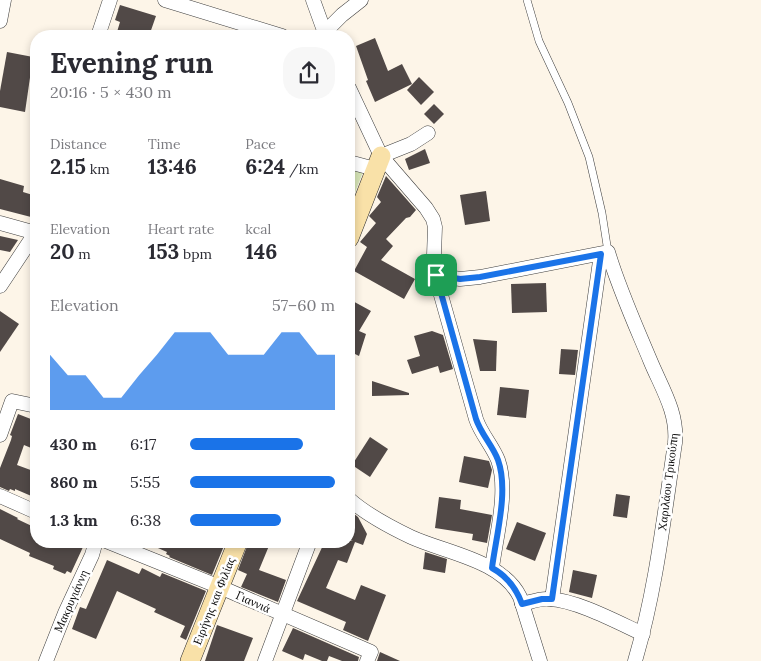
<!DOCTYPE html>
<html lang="en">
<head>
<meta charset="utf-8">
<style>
	:root { --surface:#fff; --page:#f7f7f7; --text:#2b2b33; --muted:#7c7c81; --accent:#1a73e8 }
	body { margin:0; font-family:Lora,serif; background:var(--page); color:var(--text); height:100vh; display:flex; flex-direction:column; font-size:19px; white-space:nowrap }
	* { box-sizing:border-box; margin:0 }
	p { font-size:16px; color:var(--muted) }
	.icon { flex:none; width:28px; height:28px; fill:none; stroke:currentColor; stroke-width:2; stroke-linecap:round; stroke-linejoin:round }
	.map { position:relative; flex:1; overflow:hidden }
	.drawer { position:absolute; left:30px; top:30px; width:325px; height:518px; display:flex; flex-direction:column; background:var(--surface); border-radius:20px; box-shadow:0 2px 8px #0003 }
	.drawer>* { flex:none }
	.pin { position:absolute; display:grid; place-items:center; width:42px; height:42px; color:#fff; margin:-21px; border-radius:10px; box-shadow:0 2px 8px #0006 }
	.round { display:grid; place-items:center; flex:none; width:52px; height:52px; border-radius:20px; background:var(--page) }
	.headline { display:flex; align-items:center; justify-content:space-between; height:85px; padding:0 20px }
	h1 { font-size:28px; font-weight:800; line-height:38px }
	.stats { display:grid; grid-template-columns:repeat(3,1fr); gap:8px; height:85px; padding:5px 20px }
	.stats div { display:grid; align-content:center }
	.stats b { font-size:21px; font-weight:800 }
	.stats small { font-size:14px; font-weight:400 }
	.stats p { font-size:14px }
	.chart { height:140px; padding:10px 20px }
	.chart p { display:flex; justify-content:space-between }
	.chart svg { width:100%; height:90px; margin-top:5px; fill:var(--accent); opacity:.7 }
	ul { padding:0 20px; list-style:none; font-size:16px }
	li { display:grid; grid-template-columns:80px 60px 1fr; align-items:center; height:38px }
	li i { height:12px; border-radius:6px; background:var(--accent) }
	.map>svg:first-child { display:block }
	.green { fill:#d6e4b6 }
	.building { fill:#514947 }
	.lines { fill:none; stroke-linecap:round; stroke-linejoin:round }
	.lane-casing { stroke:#3d3d3d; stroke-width:8 }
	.street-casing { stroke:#3d3d3d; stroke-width:15 }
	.secondary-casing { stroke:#2c2c2c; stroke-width:20 }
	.lane { stroke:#fff; stroke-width:7 }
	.street { stroke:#fff; stroke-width:14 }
	.secondary { stroke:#f9e1a8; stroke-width:19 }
	.route-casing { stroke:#fff; stroke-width:10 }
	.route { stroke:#1a73e8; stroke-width:6 }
	.labels { text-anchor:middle; stroke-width:5; stroke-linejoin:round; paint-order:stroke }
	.street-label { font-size:12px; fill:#0a0a0a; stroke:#fff }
</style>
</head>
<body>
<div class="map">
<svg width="761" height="661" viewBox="0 0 761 661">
	<rect width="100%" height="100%" fill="#fdf5e8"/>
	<polygon class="green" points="349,169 363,172 349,208"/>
	<g class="building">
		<polygon points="120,5 156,16 149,36 129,36 117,32 120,22 115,20"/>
		<polygon points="375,38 388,71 402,64 412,84 375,102 366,81 368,80 356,46"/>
		<polygon points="7,52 33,57 25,112 0,107 0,91"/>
		<polygon points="419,77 434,92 421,105 407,90"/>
		<polygon points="434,104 444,114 434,124 424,114"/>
		<polygon points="425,149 430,163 409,170 405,159"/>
		<polygon points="386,176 416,210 410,217 406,218 386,239 393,246 381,260 415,279 404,299 354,271 367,247 360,242 376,223 369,216 381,202 377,197"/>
		<polygon points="0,179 24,186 23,192 36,196 36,204 31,217 0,209"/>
		<polygon points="486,191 490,221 465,225 460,195"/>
		<polygon points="0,236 18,240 10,252 0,250"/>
		<polygon points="546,283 547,312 512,313 511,284"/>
		<polygon points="349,299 371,311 359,331 366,334 359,356 349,351"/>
		<polygon points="0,311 19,324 0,352"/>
		<polygon points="432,331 443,335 453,369 440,373 438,366 412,374 407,360 420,356 414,336"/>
		<polygon points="473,339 497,341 496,371 480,371"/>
		<polygon points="561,349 578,350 575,375 559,374"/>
		<polygon points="372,381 409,393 409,395 372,396"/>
		<polygon points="500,387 529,390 526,418 497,415"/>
		<polygon points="18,414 36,421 36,450 24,445 17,465 36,472 36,498 15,489 15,491 10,489 9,491 0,487 0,468 11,440 12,436 10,435"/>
		<polygon points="370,437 388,449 370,477 352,465"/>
		<polygon points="464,456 489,461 492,470 488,488 459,482"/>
		<polygon points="616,494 630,496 627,518 613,516"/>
		<polygon points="439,497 461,500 460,509 492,515 487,543 472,540 473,534 435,528"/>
		<polygon points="0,509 18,518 17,519 36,528 36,541 70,541 83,547 71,573 67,571 65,574 53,569 54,566 29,556 30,553 0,539"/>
		<polygon points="349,510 358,517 367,534 363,545 355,542 347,563 338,560 326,588 355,600 361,585 386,595 368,641 343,630 346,622 297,601 325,541 353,541 349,540"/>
		<polygon points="517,522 546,533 535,561 506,549"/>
		<polygon points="142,541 226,541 212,575 169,557 170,556 166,554 167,552"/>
		<polygon points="249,541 271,541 259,570 286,580 278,602 241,587 247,574 238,570"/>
		<polygon points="425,552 447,559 445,573 423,569"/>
		<polygon points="107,560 139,574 142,568 160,577 162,573 206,591 186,640 180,637 185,626 154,612 156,609 117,591 96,639 72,629 80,607 86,609"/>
		<polygon points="573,570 597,575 592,598 569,592"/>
		<polygon points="217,625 253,638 244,661 205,661"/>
		<polygon points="293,628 359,657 358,661 342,661 329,656 327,661 322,661 305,654 303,660 282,651"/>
		<polygon points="380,652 400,661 377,661"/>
	</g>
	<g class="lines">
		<g class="lane-casing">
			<polyline id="lane" points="527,0 539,41 568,103 589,157 602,213 608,252"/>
		</g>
		<g class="street-casing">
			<g id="street">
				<polyline points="165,0 282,36"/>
				<polyline points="313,0 326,36"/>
				<polyline points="0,21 4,0"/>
				<polyline points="98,36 110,0"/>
				<polyline points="321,36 342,15 361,0"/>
				<path d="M 349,88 L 381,156 L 426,208 L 433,219 L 435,227 L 434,255 L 437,281 L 476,419 C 481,434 492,445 498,460 C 509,491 496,536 492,568"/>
				<polyline points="381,156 411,144 428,133"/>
				<polyline points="349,162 375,169"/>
				<polyline points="0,223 36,233"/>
				<path d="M 436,275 L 460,279 L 480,277 L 608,252 C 619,289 635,324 650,360 C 661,387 678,412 675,443 C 664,516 656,590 635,661"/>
				<polyline points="0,286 36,232"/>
				<polyline points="0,435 12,401 36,406"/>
				<polyline points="0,496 36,512"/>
				<path d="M 349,499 C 367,515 390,527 411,537 C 446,553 502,560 520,597 L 540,661"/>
				<polyline points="106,541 220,587 371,652 367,661"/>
				<polyline points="552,599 601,254"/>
				<path d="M 522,604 C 531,602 540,598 549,599 C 576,600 617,622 643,634"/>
				<polyline points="46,661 65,613 92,555 96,541"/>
				<polyline points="265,661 310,541"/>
			</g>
		</g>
		<g class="secondary-casing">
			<g id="secondary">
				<polyline points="349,238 381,156"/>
				<polyline points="190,661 238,541"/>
			</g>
		</g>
		<use href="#lane" class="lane"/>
		<use href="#street" class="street"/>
		<use href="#secondary" class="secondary"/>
	</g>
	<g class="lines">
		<g class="route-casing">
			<path id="route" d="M 601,254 L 552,599 L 542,599 L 522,604 C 516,588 507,576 492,568 C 496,536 509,491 498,460 C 493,446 481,434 476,419 L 436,275 L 460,279 L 480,277 Z"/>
		</g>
		<use href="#route" class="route"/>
	</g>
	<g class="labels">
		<g class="street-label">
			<text transform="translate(668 482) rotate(-83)" y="4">Χαριλάου Τρικούπη</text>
			<text transform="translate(71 601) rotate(-66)" y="4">Μακρυγιάννη</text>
			<text transform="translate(214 601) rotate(-68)" y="4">Ειρήνης και Φιλίας</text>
			<text transform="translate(253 602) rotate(24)" y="4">Γιαννιά</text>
		</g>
	</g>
</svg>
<div class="pin" style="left:436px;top:275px;background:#1e9e55"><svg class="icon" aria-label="arrive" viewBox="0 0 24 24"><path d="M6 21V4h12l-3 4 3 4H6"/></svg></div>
<section class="drawer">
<div class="headline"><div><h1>Evening run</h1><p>20:16 · 5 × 430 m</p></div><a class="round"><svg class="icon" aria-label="share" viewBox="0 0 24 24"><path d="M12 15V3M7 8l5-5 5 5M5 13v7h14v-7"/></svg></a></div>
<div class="stats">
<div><p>Distance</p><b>2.15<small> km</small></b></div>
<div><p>Time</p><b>13:46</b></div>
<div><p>Pace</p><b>6:24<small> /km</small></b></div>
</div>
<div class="stats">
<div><p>Elevation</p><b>20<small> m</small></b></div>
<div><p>Heart rate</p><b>153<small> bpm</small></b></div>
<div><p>kcal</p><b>146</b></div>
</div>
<div class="chart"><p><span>Elevation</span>57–60 m</p>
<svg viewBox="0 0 160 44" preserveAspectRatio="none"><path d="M0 44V17L10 27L20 27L30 38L40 38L50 27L60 17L70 6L80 6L90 6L100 17L110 17L120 17L130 6L140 6L150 17L160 17V44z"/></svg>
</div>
<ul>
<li><b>430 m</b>6:17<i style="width:78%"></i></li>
<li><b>860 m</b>5:55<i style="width:100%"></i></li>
<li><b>1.3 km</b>6:38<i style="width:63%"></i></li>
</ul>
</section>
</div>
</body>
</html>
